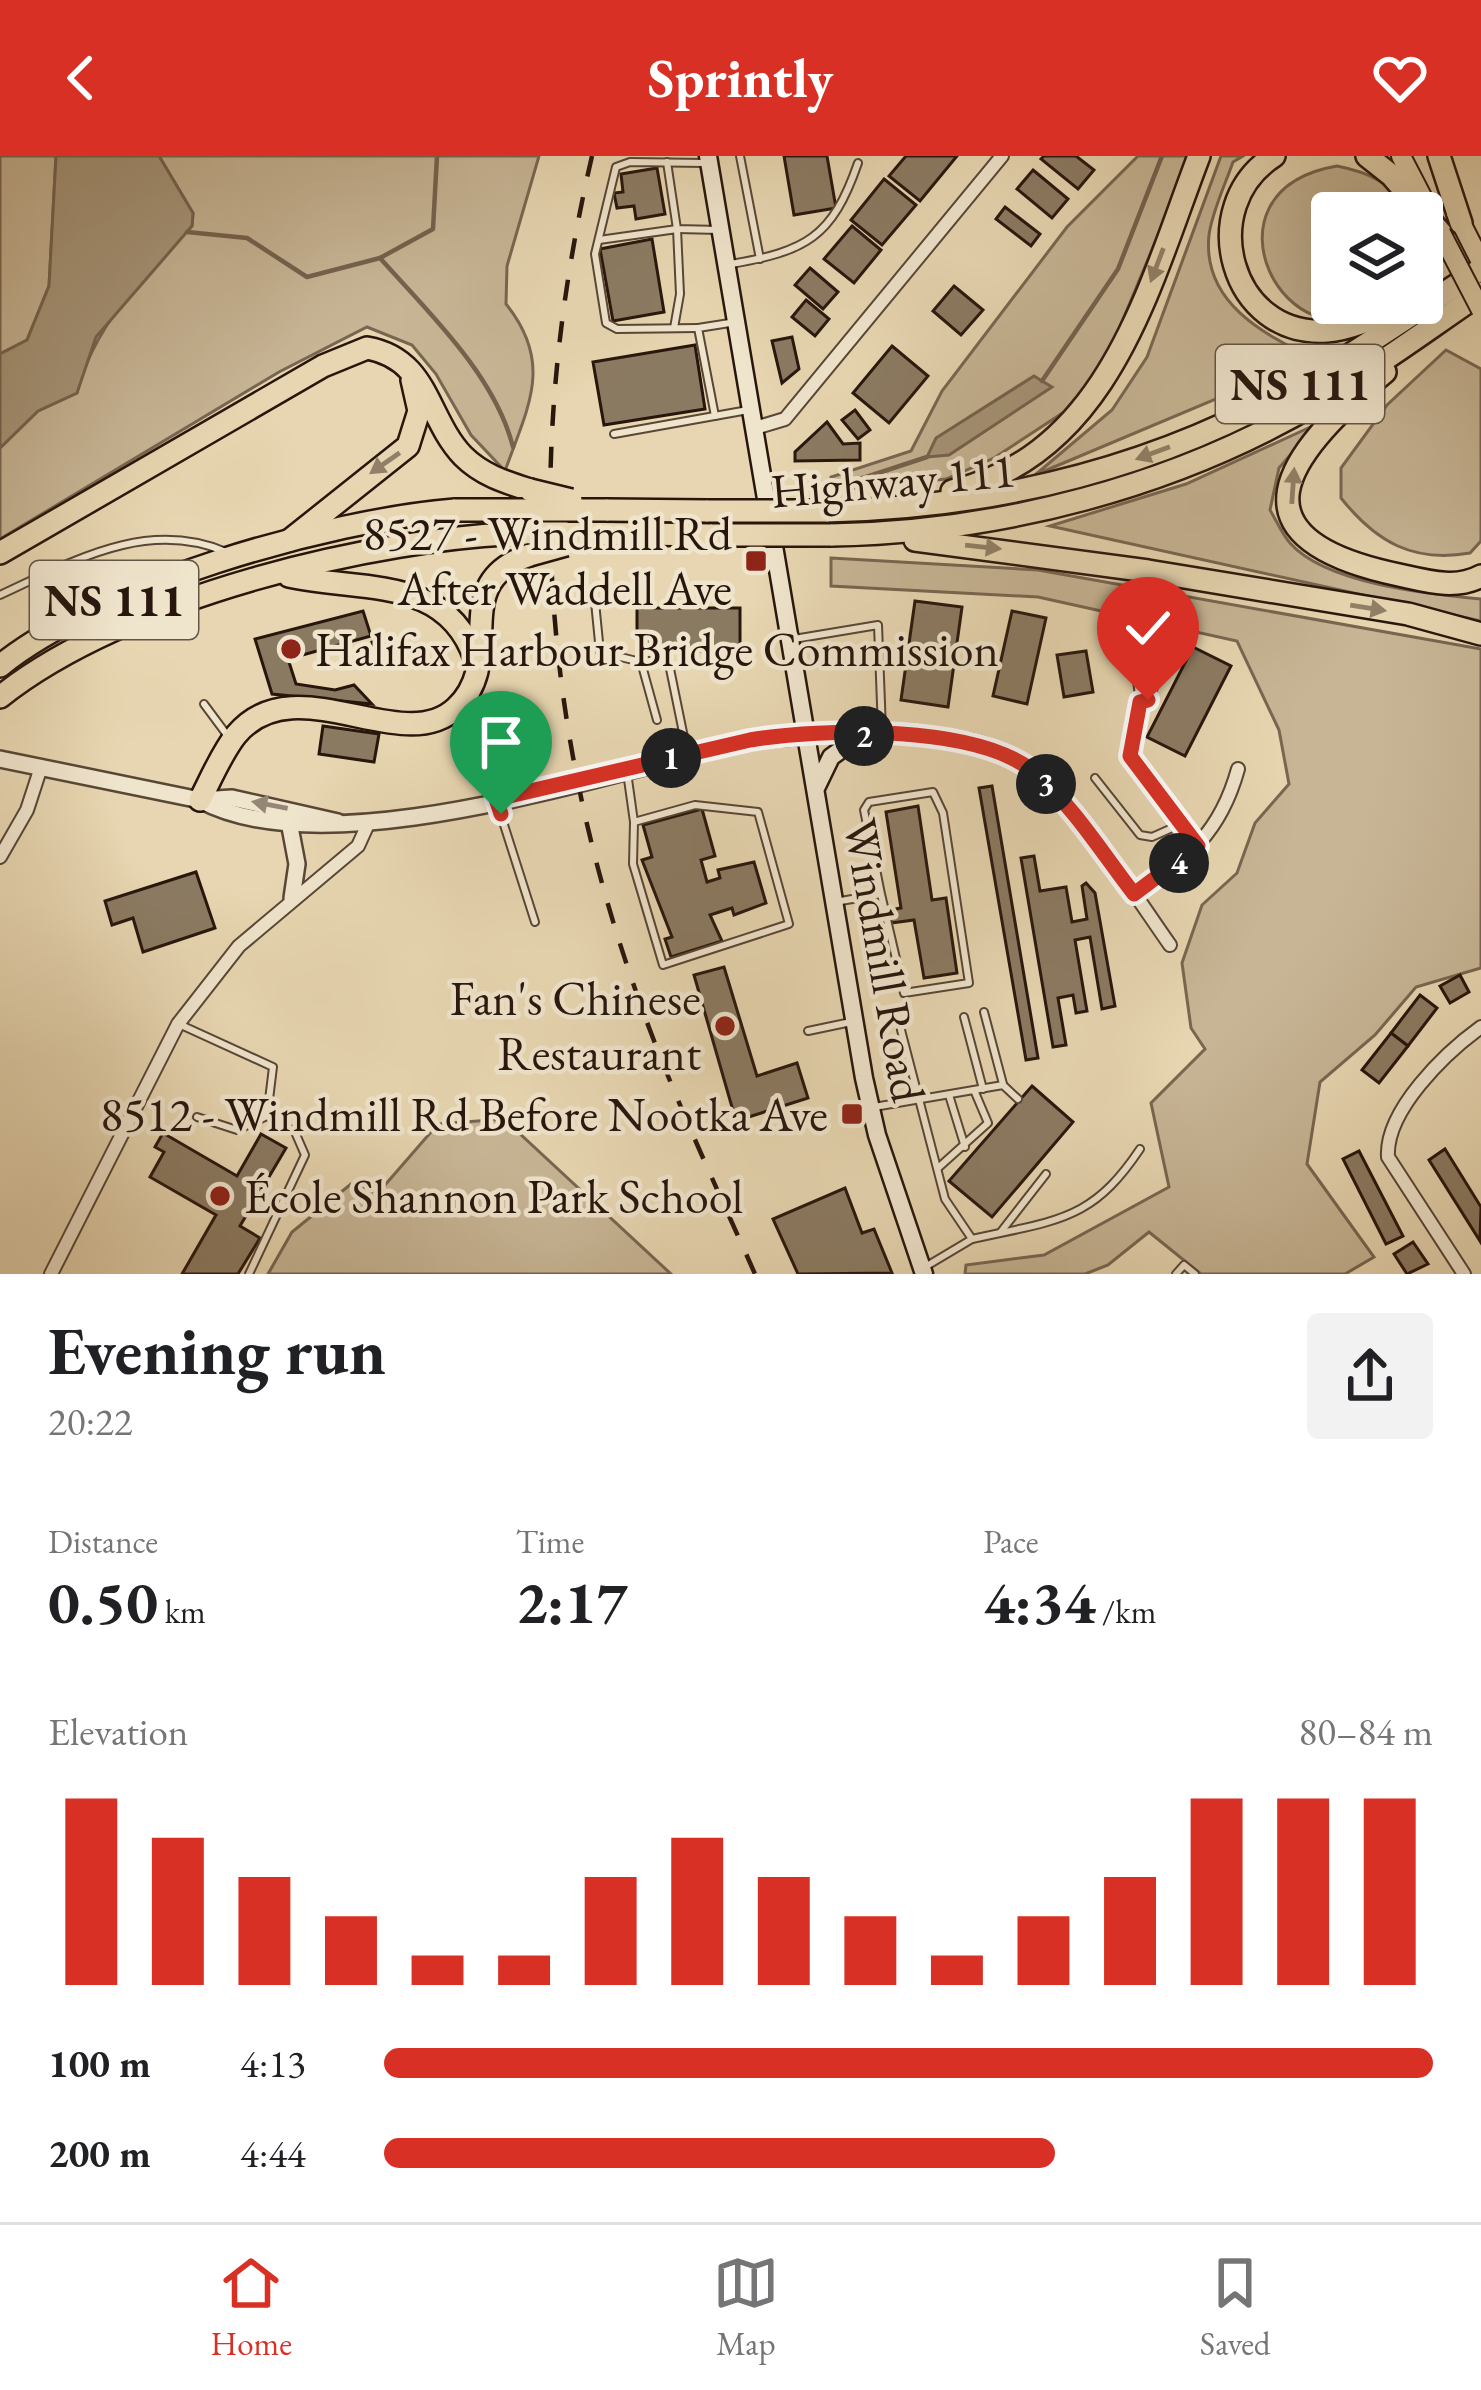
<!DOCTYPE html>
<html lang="en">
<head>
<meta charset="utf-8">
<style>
	:root { --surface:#fff; --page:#f2f2f2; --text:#202124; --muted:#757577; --line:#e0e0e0; --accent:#d93025 }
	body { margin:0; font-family:"EB Garamond",serif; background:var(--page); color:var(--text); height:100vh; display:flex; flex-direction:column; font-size:45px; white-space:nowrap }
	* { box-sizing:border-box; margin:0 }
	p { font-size:39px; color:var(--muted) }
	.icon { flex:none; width:66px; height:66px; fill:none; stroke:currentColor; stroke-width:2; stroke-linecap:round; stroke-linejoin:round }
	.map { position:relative; height:1118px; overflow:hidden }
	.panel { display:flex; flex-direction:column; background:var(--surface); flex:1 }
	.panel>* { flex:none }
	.controls { position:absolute; left:1311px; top:36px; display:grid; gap:24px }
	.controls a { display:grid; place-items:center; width:132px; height:132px; border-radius:12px; background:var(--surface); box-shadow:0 12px 48px #0002; font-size:60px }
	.pin { position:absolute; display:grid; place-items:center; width:102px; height:102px; color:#fff; margin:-123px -51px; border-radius:50% 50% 50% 0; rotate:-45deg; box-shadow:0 0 12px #0007 }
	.pin .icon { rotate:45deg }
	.km { position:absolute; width:60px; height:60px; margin:-30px; border-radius:50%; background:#222; color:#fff; font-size:33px; line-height:60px; text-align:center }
	.round { display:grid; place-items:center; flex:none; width:126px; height:126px; border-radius:12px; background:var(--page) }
	.headline { display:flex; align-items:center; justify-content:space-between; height:204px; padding:0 48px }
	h1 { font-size:66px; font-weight:700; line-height:90px }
	.figures { display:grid; grid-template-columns:repeat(3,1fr); gap:18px; height:204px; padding:12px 48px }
	.figures div { display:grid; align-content:center }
	.figures b { font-size:60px; font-weight:700 }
	.figures small { font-size:33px; font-weight:400 }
	.figures p { font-size:33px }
	.chart { height:336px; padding:24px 48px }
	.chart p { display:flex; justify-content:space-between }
	.chart svg { width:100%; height:216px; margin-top:12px; stroke:var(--accent); stroke-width:6 }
	ul { padding:0 48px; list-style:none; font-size:39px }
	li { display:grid; grid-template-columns:192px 144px 1fr; align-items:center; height:90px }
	li i { height:30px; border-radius:15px; background:var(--accent) }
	header { display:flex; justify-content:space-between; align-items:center; height:156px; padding:0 48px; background:var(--accent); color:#fff; font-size:54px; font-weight:700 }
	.tabs { display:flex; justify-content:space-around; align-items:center; height:168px; border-top:3px solid var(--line); background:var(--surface); font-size:33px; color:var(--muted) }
	.tabs a { display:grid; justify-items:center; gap:6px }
	.tabs .selected { color:var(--accent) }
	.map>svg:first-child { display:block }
	.green { fill:#c7b595; stroke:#786651; stroke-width:3 }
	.water { fill:#a69579; stroke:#74624e; stroke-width:3 }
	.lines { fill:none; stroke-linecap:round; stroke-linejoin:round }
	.stream { stroke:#74624e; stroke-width:4.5 }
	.building { fill:#8b7a62; stroke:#28160d; stroke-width:3 }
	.service-casing { stroke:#584636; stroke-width:10 }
	.minor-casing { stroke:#584636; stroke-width:16 }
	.tertiary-casing { stroke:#584636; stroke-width:20 }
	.secondary-casing { stroke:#28160d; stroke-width:21 }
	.primary-casing { stroke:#28160d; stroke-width:22 }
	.motorway-casing { stroke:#28160d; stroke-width:26 }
	.service { stroke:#efe4cc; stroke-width:6 }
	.minor { stroke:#efe4cc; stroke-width:12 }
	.tertiary { stroke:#efe4cc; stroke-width:15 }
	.secondary { stroke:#efe4cc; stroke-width:16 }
	.primary { stroke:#e7d6b1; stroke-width:18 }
	.motorway { stroke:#e7d6b1; stroke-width:21 }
	.rail { stroke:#28160d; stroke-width:4.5; stroke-dasharray:21 21; stroke-linecap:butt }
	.primary-bridge-casing { stroke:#28160d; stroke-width:22; stroke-linecap:butt }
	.motorway-bridge-casing { stroke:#28160d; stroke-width:26; stroke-linecap:butt }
	.primary-bridge { stroke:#e7d6b1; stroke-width:18 }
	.motorway-bridge { stroke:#e7d6b1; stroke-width:21 }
	.oneway { fill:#918067 }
	.oneway2 { fill:#958776 }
	.route-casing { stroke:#fff; stroke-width:24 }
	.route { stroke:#d93025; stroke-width:15 }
	.poi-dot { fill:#8f2418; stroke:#efe4cc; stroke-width:4.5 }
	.labels { text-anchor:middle; stroke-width:9; stroke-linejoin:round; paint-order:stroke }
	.shield { fill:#efe4cc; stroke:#645446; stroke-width:3 }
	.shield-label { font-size:45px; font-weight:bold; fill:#28160d }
	.street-label { font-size:48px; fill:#28160d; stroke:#efe4cc }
	.poi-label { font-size:48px; fill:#28160d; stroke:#efe4cc; text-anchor:end }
</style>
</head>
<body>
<header><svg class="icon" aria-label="back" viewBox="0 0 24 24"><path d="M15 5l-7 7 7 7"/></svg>Sprintly<svg class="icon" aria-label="heart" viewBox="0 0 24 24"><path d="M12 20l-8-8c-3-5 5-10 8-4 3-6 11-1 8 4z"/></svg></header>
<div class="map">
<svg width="1481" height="1118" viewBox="0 0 1481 1118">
	<rect width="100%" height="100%" fill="#e7d6b1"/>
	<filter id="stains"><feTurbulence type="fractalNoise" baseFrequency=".00167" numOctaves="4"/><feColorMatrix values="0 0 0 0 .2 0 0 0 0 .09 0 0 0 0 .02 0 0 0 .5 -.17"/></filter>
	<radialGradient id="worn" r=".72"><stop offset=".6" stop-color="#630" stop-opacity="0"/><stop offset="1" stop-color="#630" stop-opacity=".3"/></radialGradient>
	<g class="green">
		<polygon points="0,0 56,0 49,130 27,184 0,198"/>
		<path d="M 159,0 L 539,0 L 507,110 L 506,148 C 554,208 528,250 505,315 L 471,279 L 436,218 L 412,189 L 367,171 L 279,216 L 0,383 L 0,292 L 38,255 L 77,237 C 93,170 145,118 192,70 L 193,57 Z"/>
		<polygon points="1138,0 1191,0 1104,209 1064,256 994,302 946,323 831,335 831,321 911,295 942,235 1067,71"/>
		<path d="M 1221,0 L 1243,0 L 1233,6 C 1225,29 1212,56 1209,79 C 1202,146 1263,178 1313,202 L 1035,319 L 1112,254 L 1147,201 Z"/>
		<path d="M 1337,10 C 1367,16 1394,26 1406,57 L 1332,57 L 1332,147 L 1381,147 C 1288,219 1191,35 1337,10 Z"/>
		<path d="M 1446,194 L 1481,213 L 1481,385 L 1470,397 C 1413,407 1376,386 1341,342 L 1341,312 L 1387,249 Z"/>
		<path d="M 1317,268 L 1279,312 L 1270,354 C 1276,364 1282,378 1290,387 C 1326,428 1429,438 1481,443 L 1481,465 L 1050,370 L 1186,328 Z"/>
		<polygon points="831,402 1038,414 1481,493 1481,812 1416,831 1375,879 1320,926 1307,1008 1374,1101 1345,1118 1201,1118 1149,1076 1108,1109 1085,1118 965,1118 966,1109 1044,1099 1169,1031 1151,947 1205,893 1191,872 1182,807 1202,749 1237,717 1255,667 1289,628 1279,574 1237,485 1038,441 831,430"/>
		<polygon points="504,963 671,1118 268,1118 292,1076 351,1028 378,1037 438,968"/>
	</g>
	<g class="water">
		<polygon points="56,0 159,0 193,57 192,70 96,181 77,237 38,255 0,292 0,198 27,184 49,130"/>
		<polygon points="1034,220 1052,231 949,299 927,301 936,282"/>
	</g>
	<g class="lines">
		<g class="stream">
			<polyline points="187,76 247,82 307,121 380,102 433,73 437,0"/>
			<path d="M 380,102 C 428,156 495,219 513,291"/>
			<polyline points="1042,225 1118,113 1162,0"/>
			<polyline points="857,324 927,301"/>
		</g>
	</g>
	<g class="building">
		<polygon points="784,0 827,0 836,52 794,59"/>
		<polygon points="906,0 957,0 920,45 889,20"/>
		<polygon points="1044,0 1076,0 1094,14 1078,33 1041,3"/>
		<polygon points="657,12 665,58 636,63 634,50 617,52 614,37 623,36 621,18"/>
		<polygon points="1033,14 1068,43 1052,62 1017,33"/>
		<polygon points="884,23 916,49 882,89 851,64"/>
		<polygon points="1005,51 1040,78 1031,90 996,63"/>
		<polygon points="852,70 881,94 854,127 824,103"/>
		<polygon points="652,83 664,156 613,165 600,93"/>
		<polygon points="810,112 838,136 823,153 795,129"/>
		<polygon points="954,130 983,154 961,179 933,155"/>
		<polygon points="806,144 829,163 815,180 792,161"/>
		<polygon points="792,181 799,213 782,227 772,185"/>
		<polygon points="695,189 705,253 604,269 593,206"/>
		<polygon points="892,190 928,220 889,267 853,237"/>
		<polygon points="855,254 870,274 858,283 842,264"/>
		<polygon points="827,266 843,288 860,287 860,304 795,305 795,296"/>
		<polygon points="915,445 962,451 948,551 901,544"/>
		<rect x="637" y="452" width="103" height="43"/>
		<polygon points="363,455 371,480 288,503 296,528 335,534 354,529 372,548 272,538 255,483"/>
		<polygon points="1012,455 1046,462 1027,548 993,540"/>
		<polygon points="392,481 397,500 377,505 372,486"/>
		<polygon points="1193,491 1231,510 1185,600 1147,581"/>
		<polygon points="1086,495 1093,536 1064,541 1057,499"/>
		<polygon points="323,570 379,578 374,606 319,598"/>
		<polygon points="992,630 1038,902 1026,904 979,632"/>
		<polygon points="918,650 932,744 946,742 957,817 924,822 914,764 891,767 889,754 901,752 886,656"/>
		<polygon points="702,653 715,700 701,704 707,726 720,722 718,714 754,706 766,747 734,759 732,752 710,759 722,785 671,801 665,783 672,781 642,704 652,701 643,669"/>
		<polygon points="1034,700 1040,735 1066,731 1072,766 1087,763 1082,730 1086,727 1095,737 1115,850 1102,853 1090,781 1075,784 1087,855 1076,857 1073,839 1058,842 1066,889 1053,891 1021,702"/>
		<polygon points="196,716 215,772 143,796 133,762 112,769 105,745"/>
		<polygon points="724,811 757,920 797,907 808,942 736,965 694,819"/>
		<polygon points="1460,819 1469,836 1450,847 1440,830"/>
		<polygon points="1420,839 1437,852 1408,890 1391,877"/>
		<polygon points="1391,877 1408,890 1379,927 1362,914"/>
		<polygon points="1032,930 1073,966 992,1061 949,1025"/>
		<polygon points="163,977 237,1020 261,978 286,992 240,1070 260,1082 238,1118 182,1118 216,1059 150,1021 164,996 155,991"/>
		<polygon points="1445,993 1481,1051 1480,1085 1429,1004"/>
		<polygon points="1359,995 1403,1080 1386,1088 1343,1003"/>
		<polygon points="845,1032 862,1077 874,1073 892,1117 798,1118 773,1063"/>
		<polygon points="1413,1086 1428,1108 1407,1118 1394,1098"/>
	</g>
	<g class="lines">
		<g class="service-casing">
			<g id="service">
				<polyline points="740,0 760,103"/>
				<polyline points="667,6 677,73 720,74"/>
				<polyline points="599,84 677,73 680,138 674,172"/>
				<path d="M 731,108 C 806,95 832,82 858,7"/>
				<polyline points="698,172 617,173 606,167 595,98 616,11 630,6 705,7"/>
				<polyline points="715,260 698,172 736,166"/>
				<polyline points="614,278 748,254"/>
				<path d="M 0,439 C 72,406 146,362 226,396"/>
				<polyline points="595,446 600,496 641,506 657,564"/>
				<polyline points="794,483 878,469 882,574"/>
				<polyline points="641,506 668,503 687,596"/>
				<polyline points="1140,546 1148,544 1171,496 1132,490 1140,546 1130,600 1196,687"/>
				<polyline points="204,548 230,583"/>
				<polyline points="627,616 634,666 695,649 758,656 789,768 663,809 633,708 634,666"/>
				<polyline points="1095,622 1140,679 1152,681 1181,668"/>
				<polyline points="497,647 535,766"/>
				<polyline points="835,746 881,738 864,654 869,646 933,636 943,657 969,827 904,837 881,738"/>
				<polyline points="984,856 1003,928"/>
				<polyline points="964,861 983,933"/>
				<polyline points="181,869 273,911 267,960 237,974 197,961"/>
				<polyline points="901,874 945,1043 972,1083 925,1111"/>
				<polyline points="808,875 851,866"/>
				<polyline points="949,939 965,991"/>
				<polyline points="874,951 1003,929 1018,943"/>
				<polyline points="938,1012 988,967 974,934"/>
				<path d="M 1000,1077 C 1070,1063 1099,1054 1140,993"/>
				<polyline points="972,1083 1000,1077 1046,1018"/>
				<polyline points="249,1118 305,999 295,976 267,960"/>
				<polyline points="1176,1118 1184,1109 1195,1118"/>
			</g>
		</g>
		<g class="minor-casing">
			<g id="minor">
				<polyline points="755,272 785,263 1002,0"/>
				<path d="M 805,580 C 861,580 928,571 982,587 C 1056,610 1126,727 1170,789"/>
				<polyline points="0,701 27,654 41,611"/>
				<path d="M 1134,738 C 1188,702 1220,678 1238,613"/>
				<polyline points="51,1118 178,868 239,790 358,690 368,668"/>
				<path d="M 1464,1118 L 1388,1001 C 1385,955 1445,897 1481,871"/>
			</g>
		</g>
		<g class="tertiary-casing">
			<g id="tertiary">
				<polyline points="0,603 200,644 232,642 338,666"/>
				<path d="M 200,644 C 326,713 610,616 750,584 L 805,580"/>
				<polyline points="290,671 297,708 292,742"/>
			</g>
		</g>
		<g class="secondary-casing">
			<g id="secondary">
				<polyline points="708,0 864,922 877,979 924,1118"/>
				<polyline points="817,630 831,601 860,580"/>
			</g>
		</g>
		<g class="primary-casing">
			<g id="primary">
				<polyline points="1401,0 1429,54"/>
				<polyline points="1456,57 1481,106"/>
			</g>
		</g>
		<g class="motorway-casing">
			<g id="motorway">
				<path d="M 1274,0 C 1195,50 1230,182 1327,175 C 1355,173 1381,158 1406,147"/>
				<polyline points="1367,0 1391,19 1441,77"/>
				<polyline points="1439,0 1461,67"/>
				<path d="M 1385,216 C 1285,299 1223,382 1399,419 C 1426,425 1456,434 1481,420"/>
				<path d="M 952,335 C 1109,299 1149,130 1199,0"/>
				<polyline points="606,354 708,355"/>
				<path d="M 826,355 C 975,352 1120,321 1254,254 C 1333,214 1407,161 1481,113"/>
				<polyline points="566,377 712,379"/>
				<path d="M 831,379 C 1000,376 1175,331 1321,244 C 1376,212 1428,173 1481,137"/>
				<polyline points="290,384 408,290 419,255 412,224"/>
				<polyline points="915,384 1148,415 1408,458 1481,478"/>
				<path d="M 0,397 L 323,210 L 367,192 C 429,203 426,261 463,300 C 482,319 505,326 530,334"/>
				<path d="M 289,420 C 361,436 447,419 475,503"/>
				<path d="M 0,510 C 98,430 328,364 455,354"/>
				<path d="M 0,541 C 124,442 373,381 530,377"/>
				<path d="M 200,644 C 211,623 221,598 236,579 C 295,508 402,603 456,552 C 509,502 445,427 530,399"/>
			</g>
		</g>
		<use href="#service" class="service"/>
		<use href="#minor" class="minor"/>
		<use href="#tertiary" class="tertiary"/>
		<use href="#secondary" class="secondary"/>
		<use href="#primary" class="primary"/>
		<use href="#motorway" class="motorway"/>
		<path class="rail" d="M 592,0 C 526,284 537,548 632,824 C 666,925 712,1021 755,1118"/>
		<g class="primary-bridge-casing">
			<polyline id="primary-bridge" points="1441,77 1481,154"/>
		</g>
		<g class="motorway-bridge-casing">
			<g id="motorway-bridge">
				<polyline points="530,334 571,344"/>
				<polyline points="455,354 606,354"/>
				<polyline points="708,355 826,355"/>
				<polyline points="530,377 566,377"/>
				<polyline points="712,379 831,379"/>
				<polyline points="530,399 566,389"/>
			</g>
		</g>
		<use href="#primary-bridge" class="primary-bridge"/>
		<use href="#motorway-bridge" class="motorway-bridge"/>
	</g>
	<defs><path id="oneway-solid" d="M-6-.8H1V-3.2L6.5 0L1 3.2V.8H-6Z" transform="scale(3)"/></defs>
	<g class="oneway">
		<use href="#oneway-solid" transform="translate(1157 109) rotate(111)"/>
		<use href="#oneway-solid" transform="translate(1153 297) rotate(160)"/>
		<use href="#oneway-solid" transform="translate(385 307) rotate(145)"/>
		<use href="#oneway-solid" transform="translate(1293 330) rotate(-86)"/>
		<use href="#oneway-solid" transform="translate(983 391) rotate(6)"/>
		<use href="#oneway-solid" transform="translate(1368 452) rotate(9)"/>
	</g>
	<use class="oneway2" href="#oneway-solid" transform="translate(270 649) rotate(-169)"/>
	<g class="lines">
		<g class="route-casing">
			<path id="route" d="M 501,658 L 496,643 L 750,584 C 822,572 978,568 1035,617 C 1073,650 1103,698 1134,738 L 1198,690 L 1130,600 L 1140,546 L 1148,544"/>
		</g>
		<use href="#route" class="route"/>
	</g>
	<g class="poi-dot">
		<rect x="744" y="393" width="24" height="24" rx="6"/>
		<circle cx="291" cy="493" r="12"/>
		<circle cx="725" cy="870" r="12"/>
		<rect x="840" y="946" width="24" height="24" rx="6"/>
		<circle cx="220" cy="1040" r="12"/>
	</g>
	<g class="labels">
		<g class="shield">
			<rect x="1216" y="189" width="168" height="78" rx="9"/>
			<rect x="30" y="405" width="168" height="78" rx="9"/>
		</g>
		<g class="shield-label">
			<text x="1300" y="244">NS 111</text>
			<text x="114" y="460">NS 111</text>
		</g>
		<g class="street-label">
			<text transform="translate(893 324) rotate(-5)" y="17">Highway 111</text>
			<text transform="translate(885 804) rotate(80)" y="17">Windmill Road</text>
		</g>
		<g class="poi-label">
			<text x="732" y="394">8527 - Windmill Rd<tspan x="732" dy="55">After Waddell Ave</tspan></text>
			<text x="315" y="510" text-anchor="start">Halifax Harbour Bridge Commission</text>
			<text x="701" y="859">Fan's Chinese<tspan x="701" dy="55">Restaurant</tspan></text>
			<text x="828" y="975">8512 - Windmill Rd Before Nootka Ave</text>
			<text x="244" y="1057" text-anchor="start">École Shannon Park School</text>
		</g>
	</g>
	<rect width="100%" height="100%" filter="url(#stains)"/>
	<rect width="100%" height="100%" fill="url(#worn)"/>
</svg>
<div class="controls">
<a><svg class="icon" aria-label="layers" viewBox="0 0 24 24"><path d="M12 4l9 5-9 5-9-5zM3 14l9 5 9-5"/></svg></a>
</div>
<div class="pin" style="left:501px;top:658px;background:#1e9e55"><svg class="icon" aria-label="arrive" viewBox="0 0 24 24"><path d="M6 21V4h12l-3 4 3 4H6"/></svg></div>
<div class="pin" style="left:1148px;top:544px;background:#d93025"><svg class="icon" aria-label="check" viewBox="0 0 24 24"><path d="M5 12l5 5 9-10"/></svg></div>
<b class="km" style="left:671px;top:602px">1</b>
<b class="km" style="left:864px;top:580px">2</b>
<b class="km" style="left:1046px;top:628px">3</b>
<b class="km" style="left:1179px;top:707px">4</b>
</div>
<section class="panel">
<div class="headline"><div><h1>Evening run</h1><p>20:22</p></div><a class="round"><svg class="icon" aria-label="share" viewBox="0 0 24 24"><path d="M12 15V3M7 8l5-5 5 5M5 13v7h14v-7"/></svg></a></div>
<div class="figures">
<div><p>Distance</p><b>0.50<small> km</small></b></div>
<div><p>Time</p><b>2:17</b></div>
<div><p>Pace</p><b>4:34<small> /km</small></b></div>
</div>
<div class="chart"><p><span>Elevation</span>80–84 m</p>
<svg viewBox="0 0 160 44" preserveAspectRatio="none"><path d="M5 44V6M15 44V14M25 44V22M35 44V30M45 44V38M55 44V38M65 44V22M75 44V14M85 44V22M95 44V30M105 44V38M115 44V30M125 44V22M135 44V6M145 44V6M155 44V6"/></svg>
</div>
<ul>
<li><b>100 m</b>4:13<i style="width:100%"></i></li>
<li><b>200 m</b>4:44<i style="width:64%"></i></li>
</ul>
</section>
<nav class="tabs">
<a class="selected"><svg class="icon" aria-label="home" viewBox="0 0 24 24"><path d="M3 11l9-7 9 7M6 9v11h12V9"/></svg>Home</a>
<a><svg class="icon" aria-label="map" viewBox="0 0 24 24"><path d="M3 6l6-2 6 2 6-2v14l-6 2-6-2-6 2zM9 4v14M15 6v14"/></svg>Map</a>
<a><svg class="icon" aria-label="saved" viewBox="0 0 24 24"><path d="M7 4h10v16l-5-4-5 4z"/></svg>Saved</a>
</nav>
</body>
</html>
